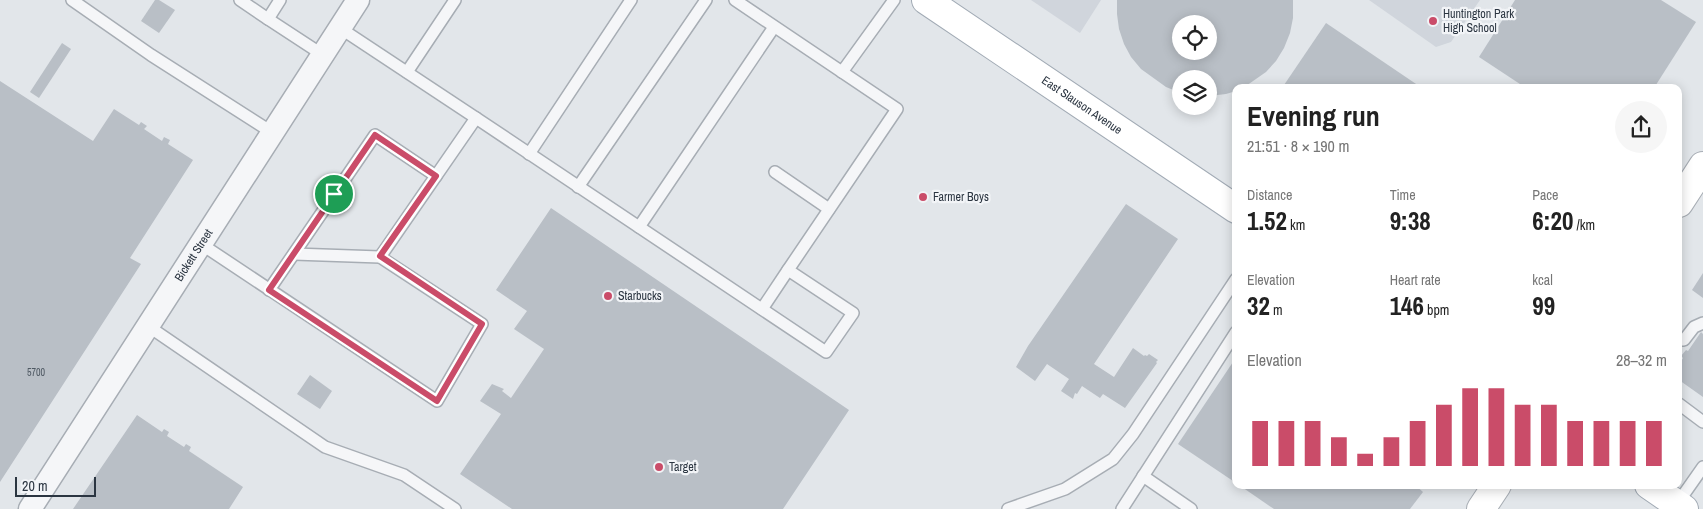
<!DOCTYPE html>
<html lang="en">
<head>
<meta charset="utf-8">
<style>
	:root { --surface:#fff; --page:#f6f6f6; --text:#222; --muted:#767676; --accent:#ca4c69 }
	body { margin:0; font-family:"Archivo Narrow",sans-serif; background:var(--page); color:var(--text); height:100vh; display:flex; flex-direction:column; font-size:19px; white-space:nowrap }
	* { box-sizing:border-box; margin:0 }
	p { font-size:16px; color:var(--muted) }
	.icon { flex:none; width:28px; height:28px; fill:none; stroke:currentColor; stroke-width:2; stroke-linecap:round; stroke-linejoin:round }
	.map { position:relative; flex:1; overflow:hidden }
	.details { position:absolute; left:1232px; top:84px; width:450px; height:405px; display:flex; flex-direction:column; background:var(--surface); border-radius:10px; box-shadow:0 2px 12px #0003 }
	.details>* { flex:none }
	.tools { position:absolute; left:1172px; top:15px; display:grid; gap:10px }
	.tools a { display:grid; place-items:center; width:45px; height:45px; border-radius:50%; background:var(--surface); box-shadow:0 2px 12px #0003; font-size:25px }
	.scale { position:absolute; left:15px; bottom:12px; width:81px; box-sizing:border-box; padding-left:5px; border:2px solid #2b3541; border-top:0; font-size:14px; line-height:18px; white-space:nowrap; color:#2b3541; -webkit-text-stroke:4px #f2f4f7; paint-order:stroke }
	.pin { position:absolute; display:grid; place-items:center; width:42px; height:42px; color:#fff; margin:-21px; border:2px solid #fff; border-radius:50%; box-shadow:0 1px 5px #0007 }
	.round { display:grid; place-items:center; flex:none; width:52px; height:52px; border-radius:26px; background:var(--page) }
	.summary { display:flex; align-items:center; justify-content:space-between; height:85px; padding:0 15px }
	h1 { font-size:28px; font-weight:700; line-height:38px }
	.stats { display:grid; grid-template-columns:repeat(3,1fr); gap:8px; height:85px; padding:5px 15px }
	.stats div { display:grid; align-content:center }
	.stats b { font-size:25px; font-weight:700 }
	.stats small { font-size:14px; font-weight:400 }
	.stats p { font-size:14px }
	.chart { height:140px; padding:10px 15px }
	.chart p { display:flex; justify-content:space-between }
	.chart svg { width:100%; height:90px; margin-top:5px; stroke:var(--accent); stroke-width:6 }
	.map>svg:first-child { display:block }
	.built { fill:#d0d5dc }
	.building { fill:#b9bfc6; fill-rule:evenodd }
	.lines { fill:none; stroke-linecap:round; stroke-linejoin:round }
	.lane-casing { stroke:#a7adb4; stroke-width:14 }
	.street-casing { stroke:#a7adb4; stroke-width:25 }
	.secondary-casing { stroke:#a7adb4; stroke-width:30 }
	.primary-casing { stroke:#a2abb5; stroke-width:30 }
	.lane { stroke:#f5f6f8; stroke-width:11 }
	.street { stroke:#f5f6f8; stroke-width:22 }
	.secondary { stroke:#fff; stroke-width:28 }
	.primary { stroke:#fff; stroke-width:28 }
	.route-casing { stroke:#fff; stroke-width:10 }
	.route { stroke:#ca4c69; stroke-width:6 }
	.poi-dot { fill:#ca4c69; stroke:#f2f4f7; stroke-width:2 }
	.labels { text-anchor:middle; stroke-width:4.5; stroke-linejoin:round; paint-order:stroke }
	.number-label { font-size:10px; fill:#4e5862 }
	.poi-label { font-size:12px; fill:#2b3541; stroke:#f2f4f7; text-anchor:start }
	.street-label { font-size:12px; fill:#2b3541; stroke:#f2f4f7 }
</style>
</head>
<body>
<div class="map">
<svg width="1703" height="509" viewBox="0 0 1703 509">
	<rect width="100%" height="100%" fill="#e2e6ea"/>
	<g class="built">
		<polygon points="1031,0 1101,0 1080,33"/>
		<polygon points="1369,0 1480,0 1451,42 1436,47"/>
	</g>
	<g class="building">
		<polygon points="155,0 159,0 175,10 159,33 141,21"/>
		<path d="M 1117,0 L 1293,0 L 1293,18 L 1290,33 L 1284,48 L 1276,61 L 1266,72 L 1243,88 L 1236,88 L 1236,91 L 1226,94 L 1209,96 L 1209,79 L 1181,79 L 1181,93 L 1166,87 L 1141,69 L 1131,57 L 1124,44 L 1119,29 L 1117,14 ZM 1181,24 L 1209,24 L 1209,51 L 1181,51 Z"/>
		<polygon points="1515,0 1661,0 1696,22 1654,88 1526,88 1479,57"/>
		<polygon points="1326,23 1422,88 1282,88"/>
		<polygon points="62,43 71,49 39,98 30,92"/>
		<polygon points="0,81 93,141 114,109 139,125 141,122 147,126 144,129 162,141 164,137 170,140 168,144 193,160 130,258 141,264 0,482"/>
		<polygon points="1126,204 1178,239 1094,364 1114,377 1133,348 1144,356 1145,355 1147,356 1149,354 1158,360 1156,362 1157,363 1125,408 1103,394 1100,398 1082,386 1077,394 1075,393 1073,399 1061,391 1069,379 1047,364 1035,381 1016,367 1028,346"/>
		<polygon points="551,208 849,410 783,509 512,509 460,474 501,414 480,401 492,384 504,389 502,391 511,398 544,349 514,329 527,311 496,290"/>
		<polygon points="1703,273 1703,298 1692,290"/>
		<polygon points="1701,332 1703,334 1703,397 1679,380 1679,365 1683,358 1681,356 1686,350 1688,351"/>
		<polygon points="1235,359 1236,360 1236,483 1178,444"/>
		<polygon points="310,375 332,391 320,409 297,394"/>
		<polygon points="137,415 162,432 164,429 169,432 167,436 184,447 186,444 191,447 189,451 243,487 229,509 73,509"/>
		<polygon points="1239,485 1415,485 1423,492 1410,509 1274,509"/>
	</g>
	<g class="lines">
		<g class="lane-casing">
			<g id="lane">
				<polyline points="72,0 151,55 273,133"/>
				<polyline points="240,0 268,19"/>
				<polyline points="280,0 268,19 323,55"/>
				<polyline points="340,28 476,118"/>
				<polyline points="407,72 455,0"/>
				<polyline points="842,72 894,0"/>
				<polyline points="529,154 631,0"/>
				<polyline points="775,172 829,209"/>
				<polyline points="578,187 706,0"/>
				<polyline points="639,227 774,27"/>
				<polyline points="201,244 437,401 482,324 380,257 476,118 826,352 853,313 788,270 897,109 735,0"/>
				<polyline points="294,254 380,257"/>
				<polyline points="269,290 375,135 436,176"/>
				<polyline points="762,309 788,270"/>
				<polyline points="148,326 325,447 404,475 455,509"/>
				<polyline points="1679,340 1684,340 1694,327 1703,323"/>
				<polyline points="1679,404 1703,422"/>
				<polyline points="1143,476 1191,509"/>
				<polyline points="1677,504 1703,467"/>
				<polyline points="1008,509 1065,489 1113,459 1133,434 1236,279"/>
				<polyline points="1122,509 1236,332"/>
			</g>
		</g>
		<g class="street-casing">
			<g id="street">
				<path id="s1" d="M 30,509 L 358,0"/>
			</g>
		</g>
		<g class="secondary-casing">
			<g id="secondary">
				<polyline points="1679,203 1703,166"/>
				<polyline points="1481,509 1497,485"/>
			</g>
		</g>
		<g class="primary-casing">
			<g id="primary">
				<path id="s2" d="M 926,0 L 1236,209"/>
				<polyline points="1649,485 1684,509"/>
			</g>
		</g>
		<use href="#lane" class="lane"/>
		<use href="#street" class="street"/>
		<use href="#secondary" class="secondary"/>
		<use href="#primary" class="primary"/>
	</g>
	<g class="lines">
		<g class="route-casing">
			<polygon id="route" points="375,135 436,176 380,256 482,324 437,401 269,290"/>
		</g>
		<use href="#route" class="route"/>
	</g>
	<g class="poi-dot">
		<circle cx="1433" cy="21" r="5"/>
		<circle cx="923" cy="197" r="5"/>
		<circle cx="608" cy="296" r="5"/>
		<circle cx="659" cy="467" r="5"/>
	</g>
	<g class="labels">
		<g class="number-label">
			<text x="36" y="376">5700</text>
		</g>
		<g class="poi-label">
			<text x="1443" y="18">Huntington Park<tspan x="1443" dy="14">High School</tspan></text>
			<text x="933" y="201">Farmer Boys</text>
			<text x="618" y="300">Starbucks</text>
			<text x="669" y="471">Target</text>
		</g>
		<g class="street-label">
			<text dy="4" stroke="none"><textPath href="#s2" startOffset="188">East Slauson Avenue</textPath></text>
			<text dy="4" stroke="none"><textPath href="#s1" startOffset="302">Bickett Street</textPath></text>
		</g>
	</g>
</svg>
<div class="tools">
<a><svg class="icon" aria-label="locate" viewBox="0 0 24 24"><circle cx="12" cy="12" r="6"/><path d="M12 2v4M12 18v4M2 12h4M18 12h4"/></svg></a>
<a><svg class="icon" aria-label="layers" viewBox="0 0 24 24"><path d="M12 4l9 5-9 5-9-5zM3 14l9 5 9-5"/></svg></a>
</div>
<div class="scale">20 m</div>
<div class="pin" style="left:334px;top:194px;background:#1e9e55"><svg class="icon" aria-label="arrive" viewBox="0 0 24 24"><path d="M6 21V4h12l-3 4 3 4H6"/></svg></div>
<section class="details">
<div class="summary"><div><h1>Evening run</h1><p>21:51 · 8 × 190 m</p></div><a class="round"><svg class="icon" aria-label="share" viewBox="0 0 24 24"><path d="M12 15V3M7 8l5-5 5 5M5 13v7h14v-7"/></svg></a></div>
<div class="stats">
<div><p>Distance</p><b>1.52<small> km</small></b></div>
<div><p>Time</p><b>9:38</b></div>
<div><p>Pace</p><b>6:20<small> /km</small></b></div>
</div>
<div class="stats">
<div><p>Elevation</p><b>32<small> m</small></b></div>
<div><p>Heart rate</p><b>146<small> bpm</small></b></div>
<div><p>kcal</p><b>99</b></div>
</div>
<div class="chart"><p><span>Elevation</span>28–32 m</p>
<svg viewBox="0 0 160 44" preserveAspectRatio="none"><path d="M5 44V22M15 44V22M25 44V22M35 44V30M45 44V38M55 44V30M65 44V22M75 44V14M85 44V6M95 44V6M105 44V14M115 44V14M125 44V22M135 44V22M145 44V22M155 44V22"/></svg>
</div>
</section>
</div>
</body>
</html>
